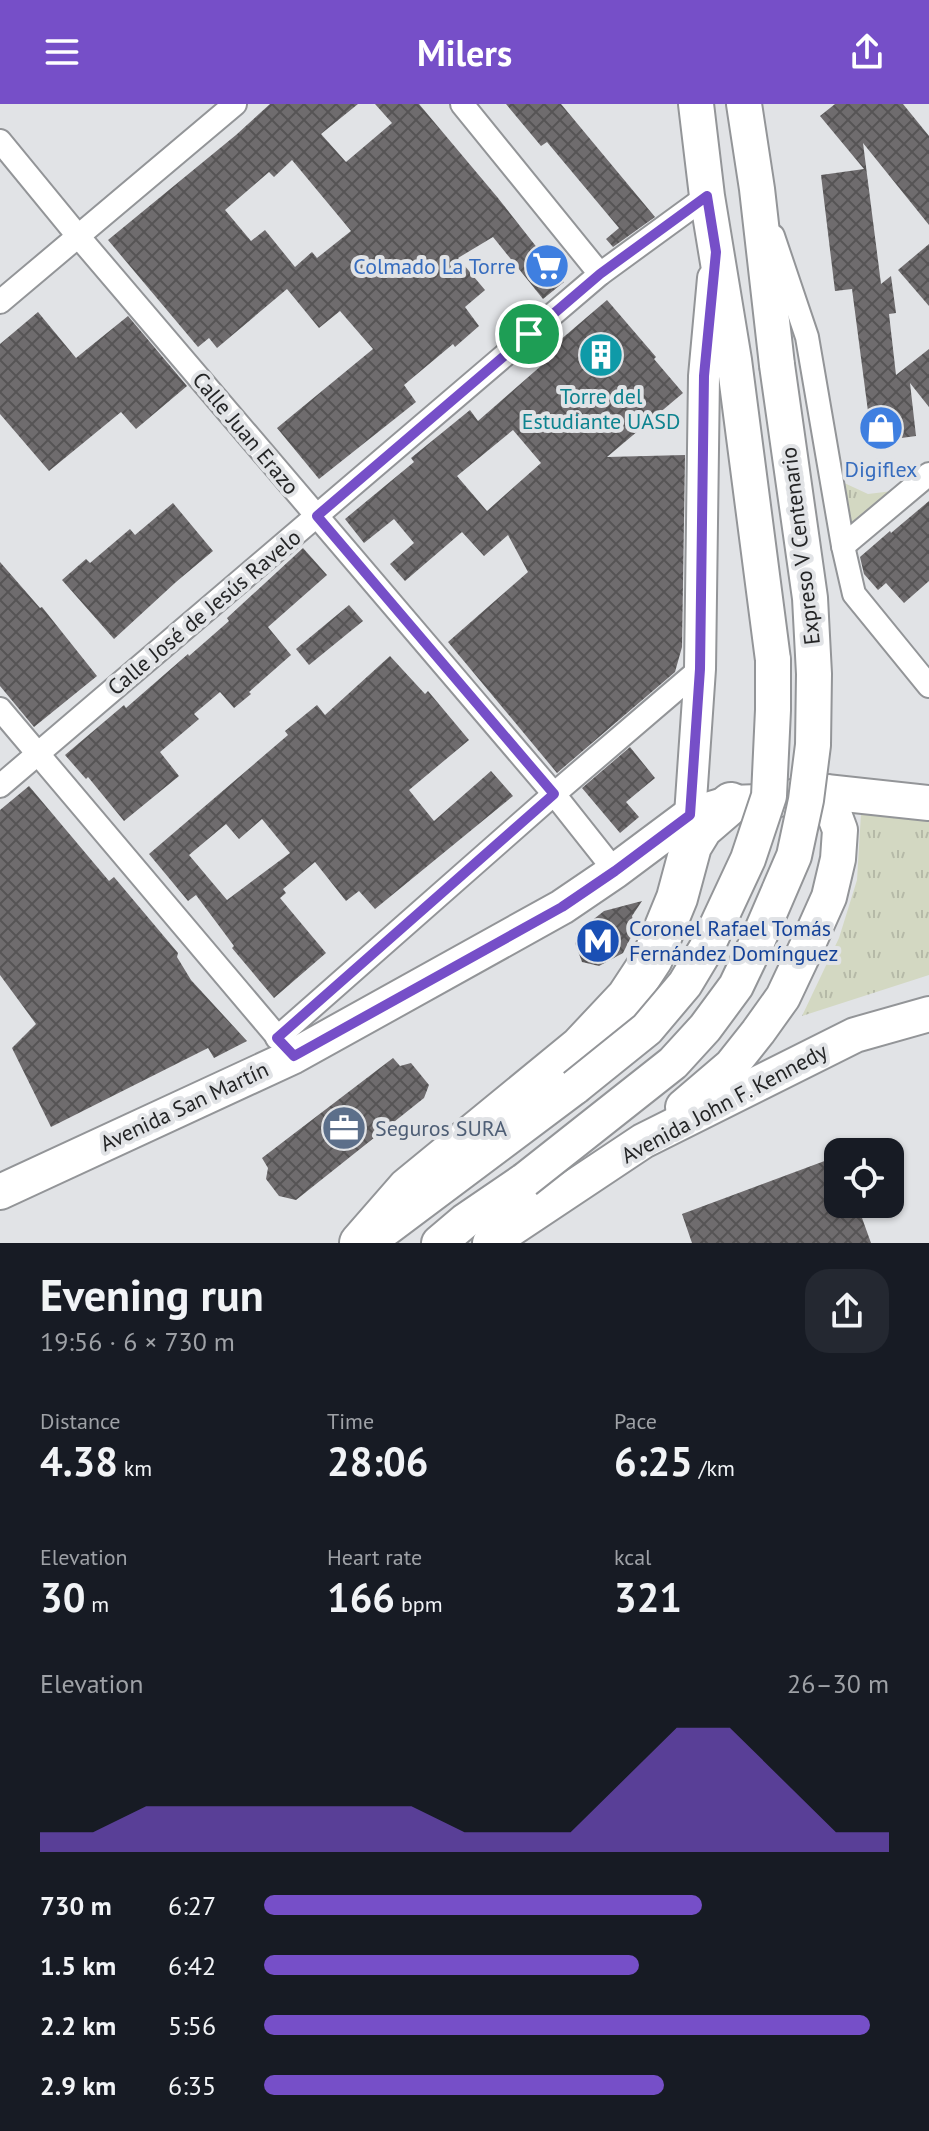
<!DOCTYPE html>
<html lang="en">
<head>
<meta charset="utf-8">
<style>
	:root { --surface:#171b24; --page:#242831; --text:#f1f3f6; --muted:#9ea1a6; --accent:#764fc8 }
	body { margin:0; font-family:"PT Sans",sans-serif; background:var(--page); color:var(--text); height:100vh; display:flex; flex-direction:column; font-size:30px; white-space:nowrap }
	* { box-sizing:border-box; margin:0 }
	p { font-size:26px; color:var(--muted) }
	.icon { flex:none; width:44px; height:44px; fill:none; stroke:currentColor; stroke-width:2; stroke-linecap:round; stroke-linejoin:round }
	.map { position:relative; height:1139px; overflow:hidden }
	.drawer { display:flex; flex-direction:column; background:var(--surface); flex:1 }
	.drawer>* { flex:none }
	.tools { position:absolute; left:824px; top:1034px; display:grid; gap:16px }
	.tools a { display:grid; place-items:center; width:80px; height:80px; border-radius:16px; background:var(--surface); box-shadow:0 2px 6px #0004; font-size:40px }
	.pin { position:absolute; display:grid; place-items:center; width:68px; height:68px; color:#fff; margin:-34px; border:4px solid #fff; border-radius:50%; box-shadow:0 2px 8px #0007 }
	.round { display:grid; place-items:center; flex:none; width:84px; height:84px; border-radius:24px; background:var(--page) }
	.head { display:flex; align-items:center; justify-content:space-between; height:136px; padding:0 40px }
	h1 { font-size:44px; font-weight:600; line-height:60px }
	.stats { display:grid; grid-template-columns:repeat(3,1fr); gap:12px; height:136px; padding:8px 40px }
	.stats div { display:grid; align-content:center }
	.stats b { font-size:40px; font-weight:600 }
	.stats small { font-size:22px; font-weight:400 }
	.stats p { font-size:22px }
	.chart { height:224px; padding:16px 40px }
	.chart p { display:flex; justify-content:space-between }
	.chart svg { width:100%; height:144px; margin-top:8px; fill:var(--accent); opacity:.7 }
	ul { padding:0 40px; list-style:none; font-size:26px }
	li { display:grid; grid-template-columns:128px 96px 1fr; align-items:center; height:60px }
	li i { height:20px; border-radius:10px; background:var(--accent) }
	header { display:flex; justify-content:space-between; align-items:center; height:104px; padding:0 40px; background:var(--accent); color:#fff; font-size:36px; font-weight:600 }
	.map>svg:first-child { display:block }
	.park { fill:url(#park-tufts) }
	.building { fill:url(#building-cross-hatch); fill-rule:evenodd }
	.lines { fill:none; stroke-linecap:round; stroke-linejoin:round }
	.street-casing { stroke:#939598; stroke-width:26 }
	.secondary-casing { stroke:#939598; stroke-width:34 }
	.primary-casing { stroke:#939598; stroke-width:38 }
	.highway-casing { stroke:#939598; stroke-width:44 }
	.street { stroke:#fff; stroke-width:22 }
	.secondary { stroke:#fff; stroke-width:30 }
	.primary { stroke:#fff; stroke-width:34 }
	.highway { stroke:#fff; stroke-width:40 }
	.primary-bridge-casing { stroke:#939598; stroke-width:38; stroke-linecap:butt }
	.primary-bridge { stroke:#fff; stroke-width:34 }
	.route-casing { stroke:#fff; stroke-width:16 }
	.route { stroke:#764fc8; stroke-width:10 }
	.labels { text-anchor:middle; stroke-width:8; stroke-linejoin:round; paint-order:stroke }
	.shop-label { font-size:22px; fill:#366cbe; stroke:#e1e3e6; text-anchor:end }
	.culture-label { font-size:22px; fill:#0d838f; stroke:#e1e3e6 }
	.street-label { font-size:22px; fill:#242526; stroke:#e1e3e6 }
	.transit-label { font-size:22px; fill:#164399; stroke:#e1e3e6; text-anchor:start }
	.service-label { font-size:22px; fill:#4e5e75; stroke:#e1e3e6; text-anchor:start }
</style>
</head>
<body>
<header><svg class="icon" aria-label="menu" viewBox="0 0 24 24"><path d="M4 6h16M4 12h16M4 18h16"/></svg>Milers<svg class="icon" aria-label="share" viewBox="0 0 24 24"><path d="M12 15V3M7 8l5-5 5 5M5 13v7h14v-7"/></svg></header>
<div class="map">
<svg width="929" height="1139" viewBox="0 0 929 1139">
	<defs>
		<pattern id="park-tufts" width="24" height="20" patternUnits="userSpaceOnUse" patternTransform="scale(2)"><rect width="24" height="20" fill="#d3d8c2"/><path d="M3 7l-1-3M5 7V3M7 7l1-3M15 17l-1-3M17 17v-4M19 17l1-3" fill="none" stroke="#b5b9a7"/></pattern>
		<pattern id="building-cross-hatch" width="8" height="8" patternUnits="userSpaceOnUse" patternTransform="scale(2)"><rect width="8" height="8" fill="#6f6c6e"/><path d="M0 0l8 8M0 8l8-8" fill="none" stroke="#565455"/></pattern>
	</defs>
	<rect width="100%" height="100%" fill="#e1e3e6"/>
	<g class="park">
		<polygon points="840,377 868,390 901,386 848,429"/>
		<polygon points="862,693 929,702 929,871 802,912 839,834 857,776"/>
	</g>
	<g class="building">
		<path d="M 270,0 L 358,0 L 321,30 L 346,58 L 392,19 L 375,0 L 419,0 L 498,94 L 564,178 L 543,195 L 493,133 L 458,154 L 485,186 L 465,203 L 479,222 L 455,243 L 453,240 L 404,281 L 416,298 L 319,375 L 277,324 L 373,245 L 340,207 L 319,224 L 287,185 L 217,244 L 209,234 L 198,243 L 108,136 L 236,31 ZM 292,56 L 351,127 L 317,154 L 312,148 L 295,163 L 265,126 L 251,137 L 225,106 L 269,68 L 274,73 Z"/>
		<polygon points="506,0 561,0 655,113 613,143 606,135 619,124 547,38 541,42"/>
		<polygon points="835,0 903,0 929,32 929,121 863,39 881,180 891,172 896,209 889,210 896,271 929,245 929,303 910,279 916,332 872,338 852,185 835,187 821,71 864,65 820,12"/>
		<polygon points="929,140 929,202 898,166"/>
		<path d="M 607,196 L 656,253 L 654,255 L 683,289 L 607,353 L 685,351 L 682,543 L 675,568 L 557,669 L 448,538 L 528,468 L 508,431 L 484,452 L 462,428 L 405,477 L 390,460 L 414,439 L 394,415 L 364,439 L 345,415 L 414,358 L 411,354 L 470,306 L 478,317 L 550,254 L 545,249 ZM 513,326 L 541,359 L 487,407 L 457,372 Z"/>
		<polygon points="38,208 76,254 128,212 187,282 136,325 121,308 49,367 0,310 0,240"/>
		<polygon points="929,397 929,477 904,499 886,479 878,486 864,470 860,453 890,427 891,429"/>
		<polygon points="173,399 213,447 176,478 114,535 62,476 86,455 90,459 130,425 135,431"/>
		<polygon points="303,444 327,471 268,523 291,551 249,588 251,590 234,604 220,588 194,610 199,615 160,648 179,672 124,717 88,673 86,675 65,651 124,601 126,604 188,550 189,552 229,517 227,514"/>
		<polygon points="0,458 40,504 42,503 97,572 34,623 0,582"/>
		<polygon points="349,501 363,517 309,561 296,545"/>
		<path d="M 390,552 L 425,590 L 428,587 L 469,636 L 409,686 L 434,717 L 491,667 L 513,692 L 375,805 L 359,787 L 346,797 L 315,758 L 283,785 L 286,789 L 280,794 L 326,849 L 274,894 L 232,844 L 234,842 L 196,791 L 188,797 L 149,750 L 288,631 L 285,627 L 317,601 L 325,611 ZM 262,715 L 290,749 L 227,796 L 189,751 L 226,720 L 239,735 Z"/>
		<polygon points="630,643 655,674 626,698 639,713 620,729 582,684"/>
		<polygon points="29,682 109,777 114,773 178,849 177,853 191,876 247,937 214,954 208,944 51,1023 12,944 36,920 0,871 0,706"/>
		<polygon points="642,797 632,812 635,825 623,849 599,862 582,858 575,839 585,822 604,807"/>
		<polygon points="393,954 400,962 411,959 429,981 424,994 296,1096 279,1092 266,1075 268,1064 262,1054"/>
		<polygon points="838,1052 838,1100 857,1100 871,1139 692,1139 682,1110"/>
	</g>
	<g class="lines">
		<g class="street-casing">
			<g id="street">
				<polyline points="462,0 600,170"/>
				<polyline points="0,37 78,132 554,690 615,767"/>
				<polyline points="773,132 807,233 843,442 854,490 929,582"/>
				<polyline points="0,198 235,0"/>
				<polyline points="843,442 929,370"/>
				<polyline points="0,605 286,943"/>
				<polyline points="0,682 600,170 707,92"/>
				<polyline points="277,934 554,690 700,565"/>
			</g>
		</g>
		<g class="secondary-casing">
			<polyline id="secondary" points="690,711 700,565 704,272 713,174"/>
		</g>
		<g class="primary-casing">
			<g id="primary">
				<polyline points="696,0 707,92 734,256 773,556"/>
				<polyline points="744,0 757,85 777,261"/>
				<polyline points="683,1003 731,962 758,928 783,893 808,840 829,793 838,755 840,726 826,688"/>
				<polyline points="0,1088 294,952 562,803 615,767 690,711 731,699 759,698 826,688 929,699"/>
				<polyline points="387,1124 575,983"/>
				<polyline points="439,1139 465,1117 525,1076"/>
				<polyline points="490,1139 643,1037 855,931 929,910"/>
			</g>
		</g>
		<g class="highway-casing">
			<polyline id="highway" points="360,1139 408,1084 580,943 627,893 652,855 677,794 691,742 702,724 731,699"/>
		</g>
		<use href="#street" class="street"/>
		<use href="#secondary" class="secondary"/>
		<use href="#primary" class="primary"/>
		<use href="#highway" class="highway"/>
		<g class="primary-bridge-casing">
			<g id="primary-bridge">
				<polyline points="575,983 647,925 685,880 706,845 748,755 769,692 773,606 773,556"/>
				<polyline points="525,1076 673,959 705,924 736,882 757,838 794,752 806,696 813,641 814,570 810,494 777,261"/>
			</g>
		</g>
		<use href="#primary-bridge" class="primary-bridge"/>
	</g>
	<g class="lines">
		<g class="route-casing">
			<polygon id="route" points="707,92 716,148 704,272 700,565 690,711 615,767 562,803 294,952 277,934 554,690 317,412 600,170"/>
		</g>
		<use href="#route" class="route"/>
	</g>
	<defs>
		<g id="supermarket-disc" transform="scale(2.3)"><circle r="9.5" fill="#3f7fe0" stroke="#e1e3e6"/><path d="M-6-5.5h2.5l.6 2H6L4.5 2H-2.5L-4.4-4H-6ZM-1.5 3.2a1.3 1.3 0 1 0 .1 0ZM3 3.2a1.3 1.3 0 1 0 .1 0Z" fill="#fff"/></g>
		<g id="building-disc" transform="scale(2.3)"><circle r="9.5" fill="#0f9aa8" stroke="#e1e3e6"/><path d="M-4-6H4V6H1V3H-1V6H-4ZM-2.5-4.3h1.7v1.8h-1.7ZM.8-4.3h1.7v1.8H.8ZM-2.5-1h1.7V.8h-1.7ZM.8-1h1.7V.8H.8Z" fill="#fff"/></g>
		<g id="shop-disc" transform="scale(2.3)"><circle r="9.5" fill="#3f7fe0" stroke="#e1e3e6"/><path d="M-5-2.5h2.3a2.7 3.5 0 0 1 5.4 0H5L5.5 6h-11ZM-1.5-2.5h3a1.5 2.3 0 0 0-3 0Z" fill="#fff"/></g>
		<g id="metro-disc" transform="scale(2.3)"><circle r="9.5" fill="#1a4fb4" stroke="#e1e3e6"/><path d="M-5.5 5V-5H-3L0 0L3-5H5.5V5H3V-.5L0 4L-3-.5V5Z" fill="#fff"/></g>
		<g id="office-disc" transform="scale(2.3)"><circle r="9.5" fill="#5c6f8a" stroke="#e1e3e6"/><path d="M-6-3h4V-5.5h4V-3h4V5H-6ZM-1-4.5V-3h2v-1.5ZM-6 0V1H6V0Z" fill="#fff"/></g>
	</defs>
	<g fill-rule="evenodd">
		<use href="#supermarket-disc" x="547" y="162"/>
		<use href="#building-disc" x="601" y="251"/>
		<use href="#shop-disc" x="881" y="324"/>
		<use href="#metro-disc" x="598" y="837"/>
		<use href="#office-disc" x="344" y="1024"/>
	</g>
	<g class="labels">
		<g class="shop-label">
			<text x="516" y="170">Colmado La Torre</text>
			<text x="881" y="373" text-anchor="middle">Digiflex</text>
		</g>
		<g class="culture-label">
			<text x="601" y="300">Torre del<tspan x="601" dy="25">Estudiante UASD</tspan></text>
		</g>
		<g class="street-label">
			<text transform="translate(246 329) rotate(50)" y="8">Calle Juan Erazo</text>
			<text transform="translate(800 442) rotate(-97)" y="8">Expreso V Centenario</text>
			<text transform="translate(204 508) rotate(-40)" y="8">Calle José de Jesús Ravelo</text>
			<text transform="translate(724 999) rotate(-28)" y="8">Avenida John F. Kennedy</text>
			<text transform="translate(184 1002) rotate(-25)" y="8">Avenida San Martín</text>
		</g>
		<g class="transit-label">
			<text x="629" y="832">Coronel Rafael Tomás<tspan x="629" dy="25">Fernández Domínguez</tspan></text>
		</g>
		<g class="service-label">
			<text x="375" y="1032">Seguros SURA</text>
		</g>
	</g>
</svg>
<div class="tools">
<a><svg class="icon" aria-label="locate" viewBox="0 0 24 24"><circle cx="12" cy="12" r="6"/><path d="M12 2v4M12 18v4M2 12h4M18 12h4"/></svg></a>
</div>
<div class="pin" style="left:529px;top:230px;background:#1e9e55"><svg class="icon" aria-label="arrive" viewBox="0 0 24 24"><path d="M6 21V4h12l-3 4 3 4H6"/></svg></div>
</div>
<section class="drawer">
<div class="head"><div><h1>Evening run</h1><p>19:56 · 6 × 730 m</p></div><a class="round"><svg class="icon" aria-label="share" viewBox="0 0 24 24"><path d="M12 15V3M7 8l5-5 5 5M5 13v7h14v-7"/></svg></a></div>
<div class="stats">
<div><p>Distance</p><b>4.38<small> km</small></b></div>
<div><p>Time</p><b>28:06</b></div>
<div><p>Pace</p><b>6:25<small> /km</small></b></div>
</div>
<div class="stats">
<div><p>Elevation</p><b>30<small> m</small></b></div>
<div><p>Heart rate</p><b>166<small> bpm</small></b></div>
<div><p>kcal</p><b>321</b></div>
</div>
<div class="chart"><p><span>Elevation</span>26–30 m</p>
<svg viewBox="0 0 160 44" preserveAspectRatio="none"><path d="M0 44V38L10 38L20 30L30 30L40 30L50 30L60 30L70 30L80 38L90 38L100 38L110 22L120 6L130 6L140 22L150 38L160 38V44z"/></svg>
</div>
<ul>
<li><b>730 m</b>6:27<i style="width:70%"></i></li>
<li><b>1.5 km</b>6:42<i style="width:60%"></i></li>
<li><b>2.2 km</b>5:56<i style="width:97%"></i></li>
<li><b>2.9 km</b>6:35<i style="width:64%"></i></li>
</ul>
</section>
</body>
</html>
